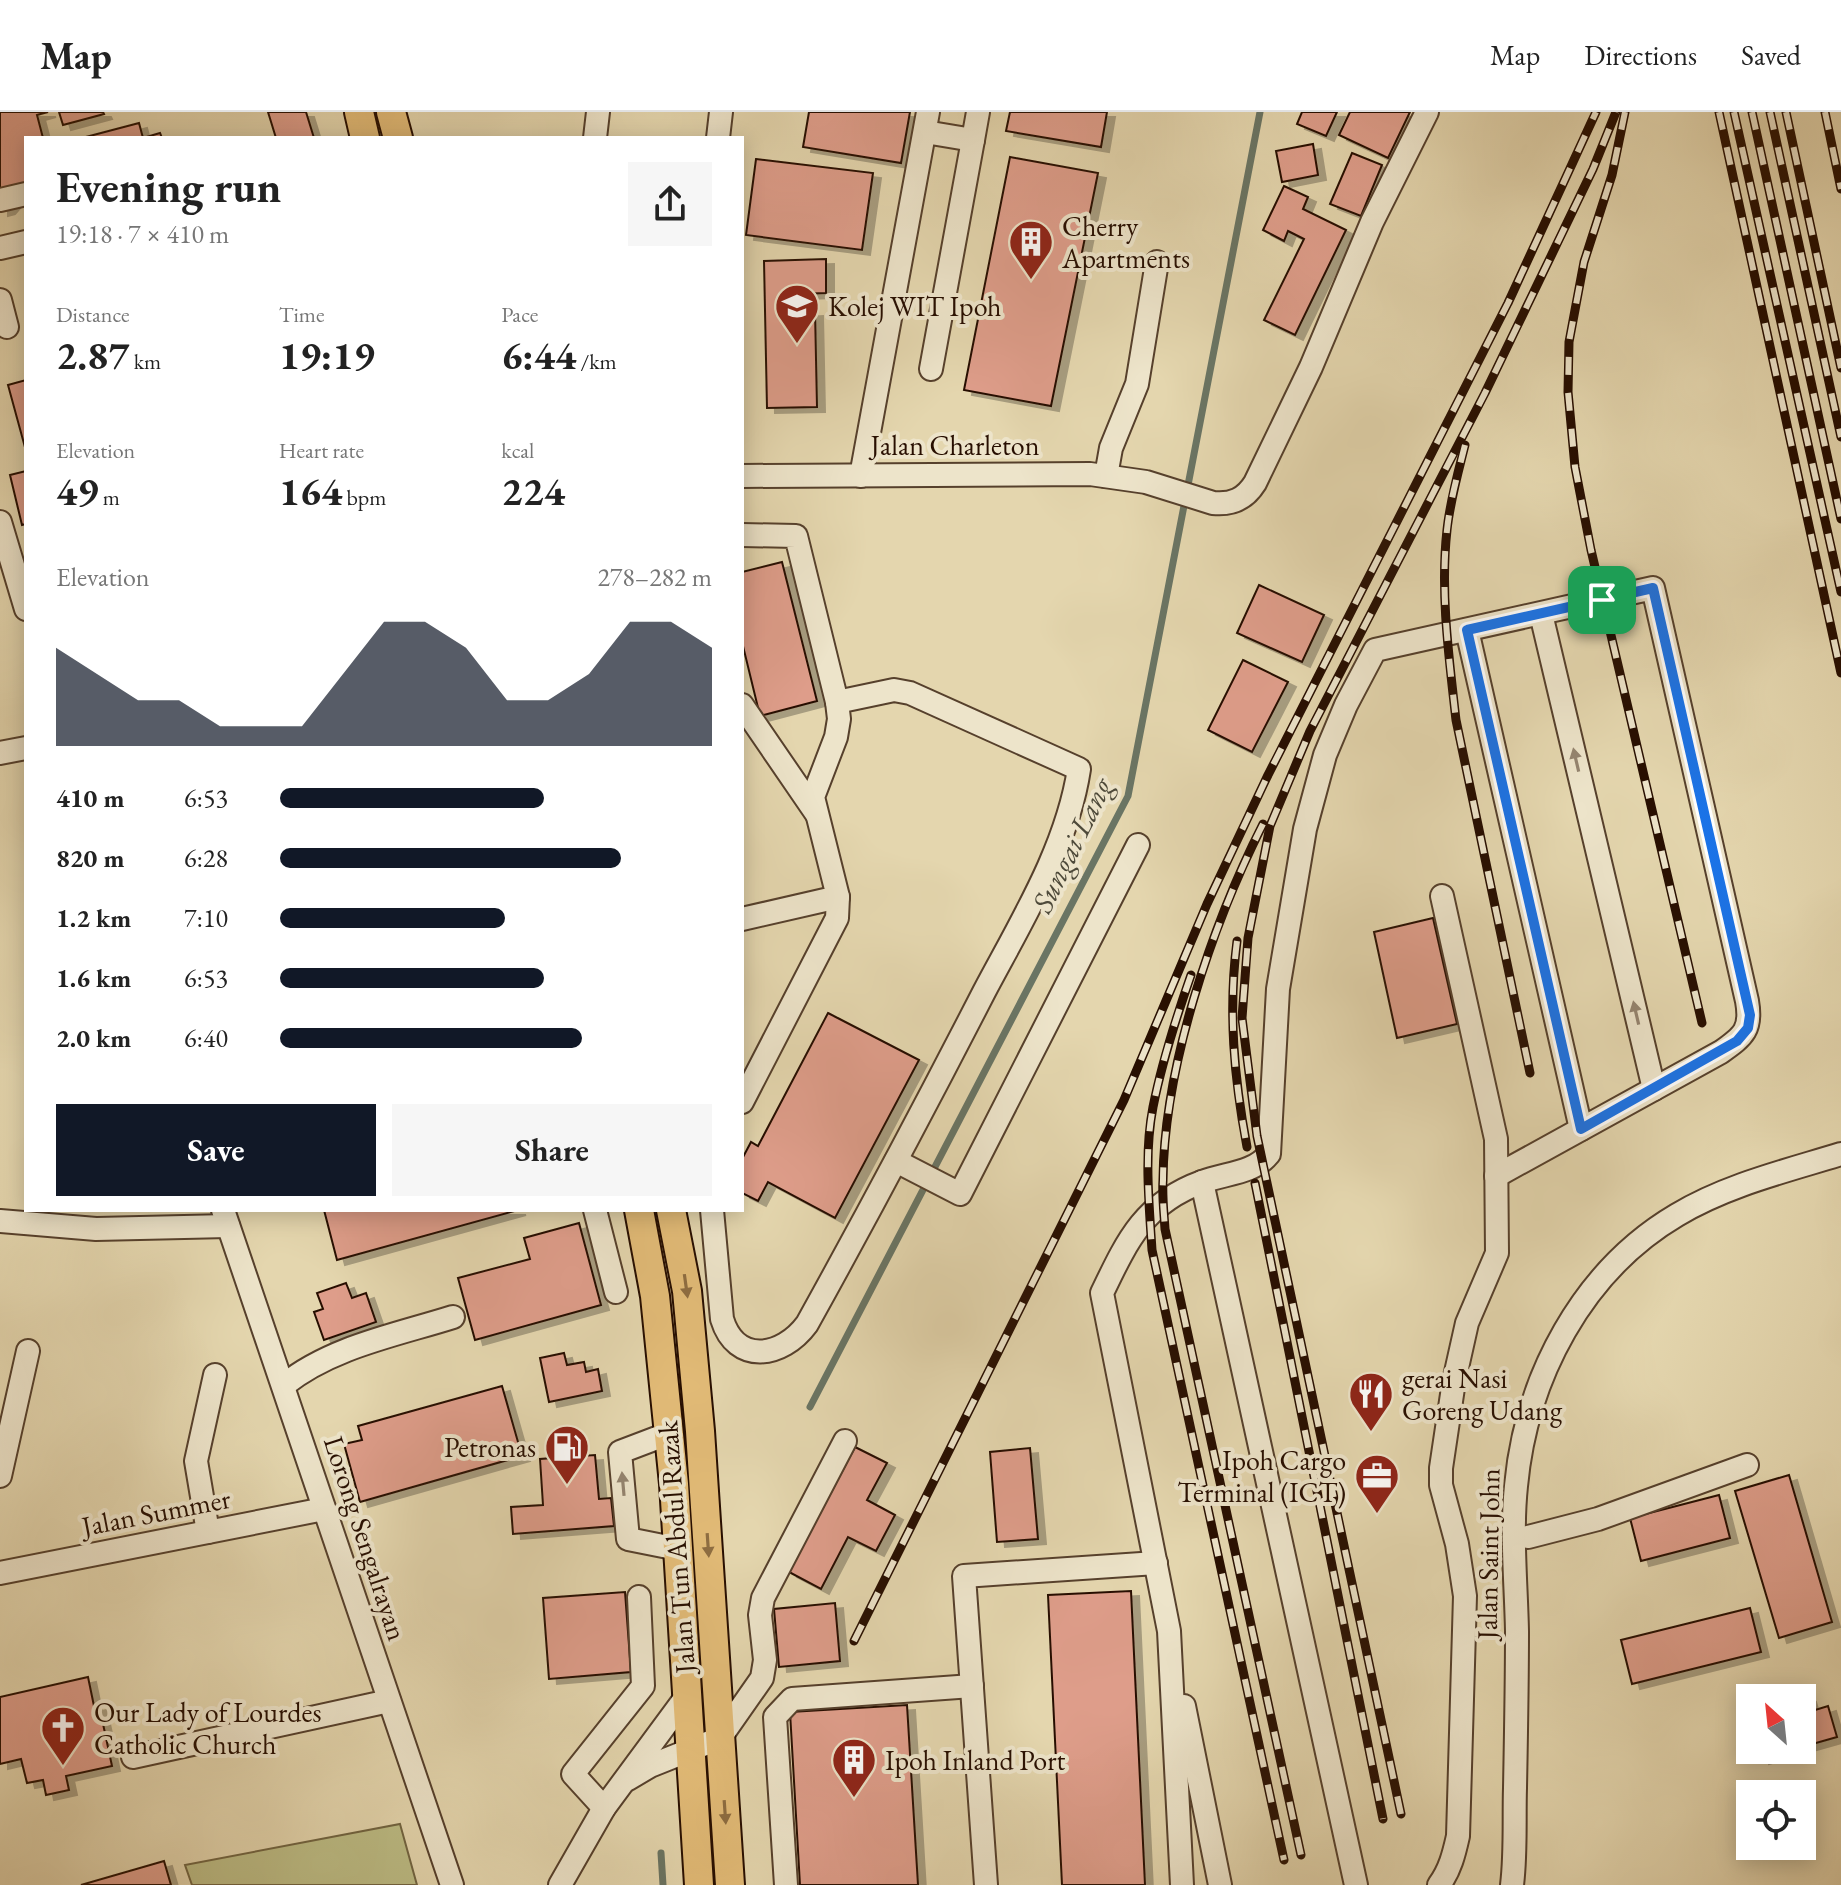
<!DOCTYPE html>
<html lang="en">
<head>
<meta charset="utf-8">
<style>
	:root { --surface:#fff; --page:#f6f6f6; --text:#222; --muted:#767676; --line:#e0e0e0; --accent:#111827 }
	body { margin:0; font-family:"EB Garamond",serif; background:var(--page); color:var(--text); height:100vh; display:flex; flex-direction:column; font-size:30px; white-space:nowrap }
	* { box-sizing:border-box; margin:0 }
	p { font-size:26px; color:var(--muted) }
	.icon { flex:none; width:44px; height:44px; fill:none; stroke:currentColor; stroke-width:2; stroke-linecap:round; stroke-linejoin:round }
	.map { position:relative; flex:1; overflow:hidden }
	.sheet { position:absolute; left:24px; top:24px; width:720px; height:1076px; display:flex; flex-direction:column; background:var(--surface); border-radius:0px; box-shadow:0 4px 20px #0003 }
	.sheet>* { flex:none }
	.needle { width:52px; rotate:333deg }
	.fabs { position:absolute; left:1736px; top:1572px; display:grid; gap:16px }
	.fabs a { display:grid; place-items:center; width:80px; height:80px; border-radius:0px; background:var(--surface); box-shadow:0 4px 20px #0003; font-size:40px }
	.pin { position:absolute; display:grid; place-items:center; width:68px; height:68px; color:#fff; margin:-34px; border-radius:16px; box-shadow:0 4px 12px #0006 }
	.round { display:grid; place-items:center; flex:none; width:84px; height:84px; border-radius:0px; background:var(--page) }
	.overview { display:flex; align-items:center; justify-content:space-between; height:136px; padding:0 32px }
	h1 { font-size:44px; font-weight:700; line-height:60px }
	.figures { display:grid; grid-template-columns:repeat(3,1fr); gap:12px; height:136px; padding:8px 32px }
	.figures div { display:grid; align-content:center }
	.figures b { font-size:40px; font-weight:700 }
	.figures small { font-size:22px; font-weight:400 }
	.figures p { font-size:22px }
	.chart { height:224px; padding:16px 32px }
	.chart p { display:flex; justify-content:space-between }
	.chart svg { width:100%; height:144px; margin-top:8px; fill:var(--accent); opacity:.7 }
	.action { display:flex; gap:16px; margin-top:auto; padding:16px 32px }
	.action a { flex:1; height:92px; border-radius:0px; background:var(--accent); color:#fff; font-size:32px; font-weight:700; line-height:92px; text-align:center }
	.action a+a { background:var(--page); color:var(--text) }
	ul { padding:0 32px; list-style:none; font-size:26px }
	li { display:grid; grid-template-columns:128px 96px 1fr; align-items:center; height:60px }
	li i { height:20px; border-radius:10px; background:var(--accent) }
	header { display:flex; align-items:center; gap:48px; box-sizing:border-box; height:112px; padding:0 40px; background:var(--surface); border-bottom:2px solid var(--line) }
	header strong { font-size:38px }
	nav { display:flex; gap:44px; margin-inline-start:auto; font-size:28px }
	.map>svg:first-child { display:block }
	.green { fill:#bcbc85; stroke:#726542; stroke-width:2 }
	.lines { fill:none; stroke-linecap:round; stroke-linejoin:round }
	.stream { stroke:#6a7564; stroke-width:7 }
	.building { fill:#de9d8a; stroke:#270e00; stroke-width:2; filter:url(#shadow) }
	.minor-casing { stroke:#56402c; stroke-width:26 }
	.major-casing { stroke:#270e00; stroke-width:32 }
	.minor { stroke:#ede4ca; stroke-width:22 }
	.major { stroke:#e2bb77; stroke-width:28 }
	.rail-casing { stroke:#270e00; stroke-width:9 }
	.rail { stroke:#ede4ca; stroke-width:6; stroke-dasharray:18; stroke-linecap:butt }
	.oneway { fill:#94846f }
	.oneway2 { fill:#8e6d41 }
	.route-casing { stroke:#fff; stroke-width:16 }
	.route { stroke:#1a73e8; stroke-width:10 }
	.labels { text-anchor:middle; stroke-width:8; stroke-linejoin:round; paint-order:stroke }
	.poi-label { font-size:28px; fill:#270e00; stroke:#ede4ca; text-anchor:start }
	.street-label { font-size:28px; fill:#270e00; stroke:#ede4ca }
	.water-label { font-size:30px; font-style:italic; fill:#4e4a3a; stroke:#ede4ca }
</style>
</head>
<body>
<header>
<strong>Map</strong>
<nav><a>Map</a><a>Directions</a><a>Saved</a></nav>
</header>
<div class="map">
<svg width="1841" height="1773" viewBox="0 0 1841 1773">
	<defs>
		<filter id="shadow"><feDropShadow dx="8" dy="5" stdDeviation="0" flood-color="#0004"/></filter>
	</defs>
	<rect width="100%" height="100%" fill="#e4d6ae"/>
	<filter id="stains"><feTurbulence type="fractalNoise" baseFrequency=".0025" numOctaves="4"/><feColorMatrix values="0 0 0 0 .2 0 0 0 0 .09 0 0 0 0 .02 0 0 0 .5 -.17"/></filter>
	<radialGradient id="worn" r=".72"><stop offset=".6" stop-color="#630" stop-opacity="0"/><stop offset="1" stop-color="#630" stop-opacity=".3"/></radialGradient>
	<polygon class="green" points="400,1712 417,1773 192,1773 185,1753"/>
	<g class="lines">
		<g class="stream">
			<polyline points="810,1295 1128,684 1260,0"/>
			<polyline points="661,1741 663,1773"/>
		</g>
	</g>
	<g class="building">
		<polygon points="0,0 48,0 37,3 43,26 26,26 26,75 7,97 0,99"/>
		<polygon points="59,0 103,0 104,2 63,13"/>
		<polygon points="268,0 306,0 314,26 276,26"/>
		<polygon points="809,0 910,0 901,51 803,35"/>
		<polygon points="1010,0 1107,0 1101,35 1006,19"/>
		<polygon points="1302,0 1337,0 1326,24 1297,12"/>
		<polygon points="1350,0 1410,0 1388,46 1339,23"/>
		<polygon points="139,11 143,26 160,21 162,26 82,26"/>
		<polygon points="1313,32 1318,63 1282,70 1276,39"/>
		<polygon points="1352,41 1382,53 1361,104 1330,92"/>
		<polygon points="1010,45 1098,61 1051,294 964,278"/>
		<polygon points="756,47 873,61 862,138 746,123"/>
		<polygon points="1284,74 1308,85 1303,97 1346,118 1295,223 1264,208 1304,127 1288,119 1284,129 1263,118"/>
		<polygon points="826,147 826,181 798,182 798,200 815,199 817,295 767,296 764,149"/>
		<polygon points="26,268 26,339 8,273"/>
		<polygon points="26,359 26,412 22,413 10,363"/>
		<polygon points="782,450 817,589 760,604 742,530 742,460"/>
		<polygon points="1259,473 1324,503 1302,550 1237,521"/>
		<polygon points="1243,548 1288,570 1252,640 1208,618"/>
		<polygon points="1433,806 1457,912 1397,926 1374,820"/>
		<polygon points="828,901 919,948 835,1106 768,1070 758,1089 742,1081 742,1047 751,1030 758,1034"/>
		<polygon points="324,1098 518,1098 337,1148"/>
		<polygon points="579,1111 601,1193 475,1228 458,1166 530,1147 524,1126"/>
		<polygon points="346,1171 352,1186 366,1181 376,1210 324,1228 314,1200 323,1197 317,1181"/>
		<polygon points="564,1241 567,1253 584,1250 586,1260 598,1257 602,1279 549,1290 540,1246"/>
		<polygon points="502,1274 522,1344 360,1390 344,1332 362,1328 358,1314"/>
		<polygon points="855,1335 887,1351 867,1388 895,1403 876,1439 848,1425 821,1477 789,1460"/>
		<polygon points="1030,1336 1038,1427 997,1430 990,1340"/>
		<polygon points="595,1343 599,1387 611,1386 614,1414 513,1422 511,1395 543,1393 540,1347"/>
		<polygon points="1789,1363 1832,1510 1779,1526 1735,1379"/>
		<polygon points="1719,1383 1730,1426 1641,1449 1630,1406"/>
		<polygon points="1131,1479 1145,1773 1062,1773 1048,1483"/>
		<polygon points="625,1480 631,1560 549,1567 543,1486"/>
		<polygon points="835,1491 840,1549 779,1555 774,1497"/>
		<polygon points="1750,1496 1761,1540 1632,1572 1621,1528"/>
		<polygon points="88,1565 94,1594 99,1593 112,1654 66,1664 69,1678 46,1683 43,1668 27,1671 21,1647 0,1652 0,1585"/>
		<polygon points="1808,1585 1812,1599 1828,1594 1837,1625 1802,1635 1802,1587"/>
		<polygon points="907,1593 918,1773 800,1773 790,1600"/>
		<polygon points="1758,1638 1793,1638 1761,1647"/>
		<polygon points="164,1749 171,1773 81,1773"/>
	</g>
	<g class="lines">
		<g class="minor-casing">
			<g id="minor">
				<polyline points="925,20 973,28 978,0"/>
				<polyline points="595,26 598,0"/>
				<polyline points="718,26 721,0"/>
				<polyline points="0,88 26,82"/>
				<polyline points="0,136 26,130"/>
				<polyline points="0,188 7,215"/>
				<polyline points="931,257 973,28"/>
				<path d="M 742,364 L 1090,362 L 1146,370 L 1213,391 C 1232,393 1245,387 1255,371 L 1311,255 L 1372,110 L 1427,0"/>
				<polyline points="861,364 928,0"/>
				<polyline points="1106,364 1111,336 1137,272 1157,150"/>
				<polyline points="0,410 26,497"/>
				<polyline points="742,423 796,424 837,590"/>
				<polyline points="1541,502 1654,977"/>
				<polyline points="1467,518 1581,1017"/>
				<polyline points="742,593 816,701"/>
				<polyline points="0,641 26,636"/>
				<polyline points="742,990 837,806 838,785"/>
				<polyline points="896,1049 960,1082 1138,733"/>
				<polyline points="1202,1070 1356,1773"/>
				<polyline points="223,1098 452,1773"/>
				<polyline points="595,1098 616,1180"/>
				<path d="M 712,1098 L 722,1207 C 736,1253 782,1246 807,1212 C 868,1102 927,991 984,880 C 1021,810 1067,736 1079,657 L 910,581 L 894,578 L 837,590 L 839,607 L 836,625 L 813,685 L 838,785 L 742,807"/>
				<polyline points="0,1109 96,1117 228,1114"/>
				<path d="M 284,1273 C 331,1235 396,1223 453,1205"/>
				<polyline points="670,1321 620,1340 628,1427 678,1437"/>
				<polyline points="0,1364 28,1239"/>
				<polyline points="208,1420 196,1349 215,1263"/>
				<polyline points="1528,1425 1598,1407 1747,1353"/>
				<polyline points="0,1461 324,1397"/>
				<polyline points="1184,1594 1220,1773"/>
				<polyline points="133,1645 389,1589"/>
				<polyline points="628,1667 650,1654 720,1626 762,1566 765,1548 760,1503 763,1486 845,1329"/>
				<polyline points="604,1696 573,1662 643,1574 639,1485"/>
				<polyline points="560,1773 604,1696 686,1585"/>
				<polyline points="786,1773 775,1605 792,1587 972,1574"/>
				<polyline points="986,1773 964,1464 1156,1451"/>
				<path d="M 1182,1773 L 1169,1519 L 1102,1181 C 1127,1129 1144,1091 1202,1070 C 1225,1061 1253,1062 1269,1042 L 1278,877 L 1305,717 L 1325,643 L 1346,593 L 1375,538 L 1653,476 L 1747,889 C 1752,917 1744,924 1721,940 L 1496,1064"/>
				<path d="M 1439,1773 C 1450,1758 1454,1742 1458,1724 L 1465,1484 L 1457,1432 L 1441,1373 L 1441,1356 L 1454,1269 L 1467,1211 L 1497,1141 L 1496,1027 L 1442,784"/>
				<path d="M 1512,1773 C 1516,1741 1514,1708 1515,1676 C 1516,1624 1517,1571 1517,1519 C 1516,1471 1511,1422 1516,1374 C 1526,1266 1582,1159 1677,1103 C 1727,1073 1786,1059 1841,1042"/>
			</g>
		</g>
		<g class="major-casing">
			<g id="major">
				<polyline points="359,0 365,26"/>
				<polyline points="391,0 398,26"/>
				<polyline points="639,1098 655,1184 674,1372 699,1773"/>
				<polyline points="671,1098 687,1179 700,1319 730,1773"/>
			</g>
		</g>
		<use href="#minor" class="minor"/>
		<use href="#major" class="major"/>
		<g class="rail-casing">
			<g id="rail">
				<polyline points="1625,0 1612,63 1584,150 1569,230 1568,280 1575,355 1591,438 1702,911"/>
				<polyline points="1719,0 1841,561"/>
				<polyline points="1734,0 1841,480"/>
				<polyline points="1752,0 1841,407"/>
				<polyline points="1770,0 1841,325"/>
				<polyline points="1786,0 1841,256"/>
				<polyline points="1825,0 1841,77"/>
				<path d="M 1465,333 C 1458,361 1450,389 1447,418 C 1440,480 1449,546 1456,608 L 1530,961"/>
				<path d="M 1263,712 C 1212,813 1164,954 1163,1068 C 1162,1084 1164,1101 1165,1117 L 1301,1743"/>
				<path d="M 1237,829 C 1228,899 1234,966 1247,1035"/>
				<path d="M 1191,863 C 1176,906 1162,950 1153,995 C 1144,1041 1149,1091 1152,1138 L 1284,1748"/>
				<polyline points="1255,1071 1383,1707"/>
				<polyline points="854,1529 1124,988 1207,792 1268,663 1508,191 1596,0"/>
				<polyline points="1401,1702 1257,1024 1242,906 1248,826 1270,714 1310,619 1485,281 1593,57 1616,0"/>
			</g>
		</g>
		<use href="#rail" class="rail"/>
	</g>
	<defs><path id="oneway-solid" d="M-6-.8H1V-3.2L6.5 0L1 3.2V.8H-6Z" transform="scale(2)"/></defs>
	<g class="oneway">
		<use href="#oneway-solid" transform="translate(1576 648) rotate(-103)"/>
		<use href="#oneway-solid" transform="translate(1636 901) rotate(-103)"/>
		<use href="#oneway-solid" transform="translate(623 1372) rotate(-95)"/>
	</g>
	<g class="oneway2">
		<use href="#oneway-solid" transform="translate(686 1174) rotate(82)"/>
		<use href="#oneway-solid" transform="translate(708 1433) rotate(86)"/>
		<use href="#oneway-solid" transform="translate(725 1700) rotate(86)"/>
	</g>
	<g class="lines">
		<g class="route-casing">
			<polygon id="route" points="1653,476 1750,903 1748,916 1737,929 1581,1017 1467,518"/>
		</g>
		<use href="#route" class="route"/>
	</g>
	<defs>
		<g id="building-pin" transform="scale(2.3)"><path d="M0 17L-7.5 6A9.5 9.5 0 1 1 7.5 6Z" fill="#8f2418" stroke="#ede4ca"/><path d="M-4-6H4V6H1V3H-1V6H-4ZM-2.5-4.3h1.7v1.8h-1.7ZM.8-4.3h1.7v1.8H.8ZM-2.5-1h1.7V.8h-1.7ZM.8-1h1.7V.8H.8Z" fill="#fff"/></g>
		<g id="university-pin" transform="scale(2.3)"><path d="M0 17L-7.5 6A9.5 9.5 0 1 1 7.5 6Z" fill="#8f2418" stroke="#ede4ca"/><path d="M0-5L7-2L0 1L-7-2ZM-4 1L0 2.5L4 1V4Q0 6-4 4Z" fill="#fff"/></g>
		<g id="restaurant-pin" transform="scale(2.3)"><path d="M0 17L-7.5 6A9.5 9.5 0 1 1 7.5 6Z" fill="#8f2418" stroke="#ede4ca"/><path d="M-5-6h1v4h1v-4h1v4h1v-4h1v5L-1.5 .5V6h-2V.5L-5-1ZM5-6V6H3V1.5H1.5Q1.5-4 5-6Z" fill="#fff"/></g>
		<g id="fuel-pin" transform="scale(2.3)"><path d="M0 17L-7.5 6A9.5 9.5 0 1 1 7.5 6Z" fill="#8f2418" stroke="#ede4ca"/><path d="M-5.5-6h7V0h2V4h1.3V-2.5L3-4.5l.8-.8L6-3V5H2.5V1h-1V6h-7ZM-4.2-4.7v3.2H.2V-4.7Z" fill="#fff"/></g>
		<g id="office-pin" transform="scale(2.3)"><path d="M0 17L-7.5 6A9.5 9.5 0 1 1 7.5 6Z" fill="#8f2418" stroke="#ede4ca"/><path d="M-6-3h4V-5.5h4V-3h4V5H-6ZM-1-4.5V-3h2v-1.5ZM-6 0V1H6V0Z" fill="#fff"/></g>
		<g id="church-pin" transform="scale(2.3)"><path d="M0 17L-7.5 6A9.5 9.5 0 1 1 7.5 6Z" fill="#8f2418" stroke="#ede4ca"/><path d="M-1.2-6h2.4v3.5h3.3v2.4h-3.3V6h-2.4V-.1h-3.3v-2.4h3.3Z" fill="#fff"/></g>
	</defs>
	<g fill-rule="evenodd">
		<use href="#building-pin" x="1031" y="130"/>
		<use href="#university-pin" x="797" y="194"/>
		<use href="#restaurant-pin" x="1371" y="1282"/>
		<use href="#fuel-pin" x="567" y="1335"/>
		<use href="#office-pin" x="1377" y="1364"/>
		<use href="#church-pin" x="63" y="1616"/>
		<use href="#building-pin" x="854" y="1648"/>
	</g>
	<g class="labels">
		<g class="poi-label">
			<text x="1062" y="124">Cherry<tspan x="1062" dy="32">Apartments</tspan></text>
			<text x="828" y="204">Kolej WIT Ipoh</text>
			<text x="1402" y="1276">gerai Nasi<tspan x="1402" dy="32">Goreng Udang</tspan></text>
			<text x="536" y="1345" text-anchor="end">Petronas</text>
			<text x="1346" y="1358" text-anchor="end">Ipoh Cargo<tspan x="1346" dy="32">Terminal (ICT)</tspan></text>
			<text x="94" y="1610">Our Lady of Lourdes<tspan x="94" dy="32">Catholic Church</tspan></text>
			<text x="885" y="1658">Ipoh Inland Port</text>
		</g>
		<g class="street-label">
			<text x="955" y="343">Jalan Charleton</text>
			<text transform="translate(156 1400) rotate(-11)" y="10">Jalan Summer</text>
			<text transform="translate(366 1426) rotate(72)" y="10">Lorong Sengalrayan</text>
			<text transform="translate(676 1435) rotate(-94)" y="10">Jalan Tun Abdul Razak</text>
			<text transform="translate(1488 1442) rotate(-89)" y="10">Jalan Saint John</text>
		</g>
		<g class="water-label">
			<text transform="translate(1072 733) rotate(-64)" y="10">Sungai Lang</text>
		</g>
	</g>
	<rect width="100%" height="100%" filter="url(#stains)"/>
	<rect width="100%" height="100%" fill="url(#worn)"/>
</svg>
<div class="fabs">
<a><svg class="needle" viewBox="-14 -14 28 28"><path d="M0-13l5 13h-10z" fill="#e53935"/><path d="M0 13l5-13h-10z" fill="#767676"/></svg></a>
<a><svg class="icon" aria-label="locate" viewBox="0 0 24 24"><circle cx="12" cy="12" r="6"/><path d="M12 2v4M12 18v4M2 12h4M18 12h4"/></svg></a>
</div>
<div class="pin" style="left:1602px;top:488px;background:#1e9e55"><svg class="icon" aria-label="arrive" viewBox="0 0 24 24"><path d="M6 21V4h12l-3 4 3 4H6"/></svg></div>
<section class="sheet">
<div class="overview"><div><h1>Evening run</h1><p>19:18 · 7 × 410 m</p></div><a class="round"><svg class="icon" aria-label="share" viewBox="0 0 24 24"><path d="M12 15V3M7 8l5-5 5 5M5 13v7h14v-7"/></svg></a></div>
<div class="figures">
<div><p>Distance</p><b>2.87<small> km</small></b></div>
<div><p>Time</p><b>19:19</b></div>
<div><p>Pace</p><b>6:44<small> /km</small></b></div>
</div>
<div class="figures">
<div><p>Elevation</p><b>49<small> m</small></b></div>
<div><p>Heart rate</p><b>164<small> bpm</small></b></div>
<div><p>kcal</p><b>224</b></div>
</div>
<div class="chart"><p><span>Elevation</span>278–282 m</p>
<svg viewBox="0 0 160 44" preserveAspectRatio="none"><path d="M0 44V14L10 22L20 30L30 30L40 38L50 38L60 38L70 22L80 6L90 6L100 14L110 30L120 30L130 22L140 6L150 6L160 14V44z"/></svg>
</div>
<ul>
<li><b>410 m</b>6:53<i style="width:61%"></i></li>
<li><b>820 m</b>6:28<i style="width:79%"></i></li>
<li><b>1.2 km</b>7:10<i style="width:52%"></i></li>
<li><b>1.6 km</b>6:53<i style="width:61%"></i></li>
<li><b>2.0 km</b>6:40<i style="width:70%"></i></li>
</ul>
<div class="action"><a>Save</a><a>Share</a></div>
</section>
</div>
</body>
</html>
